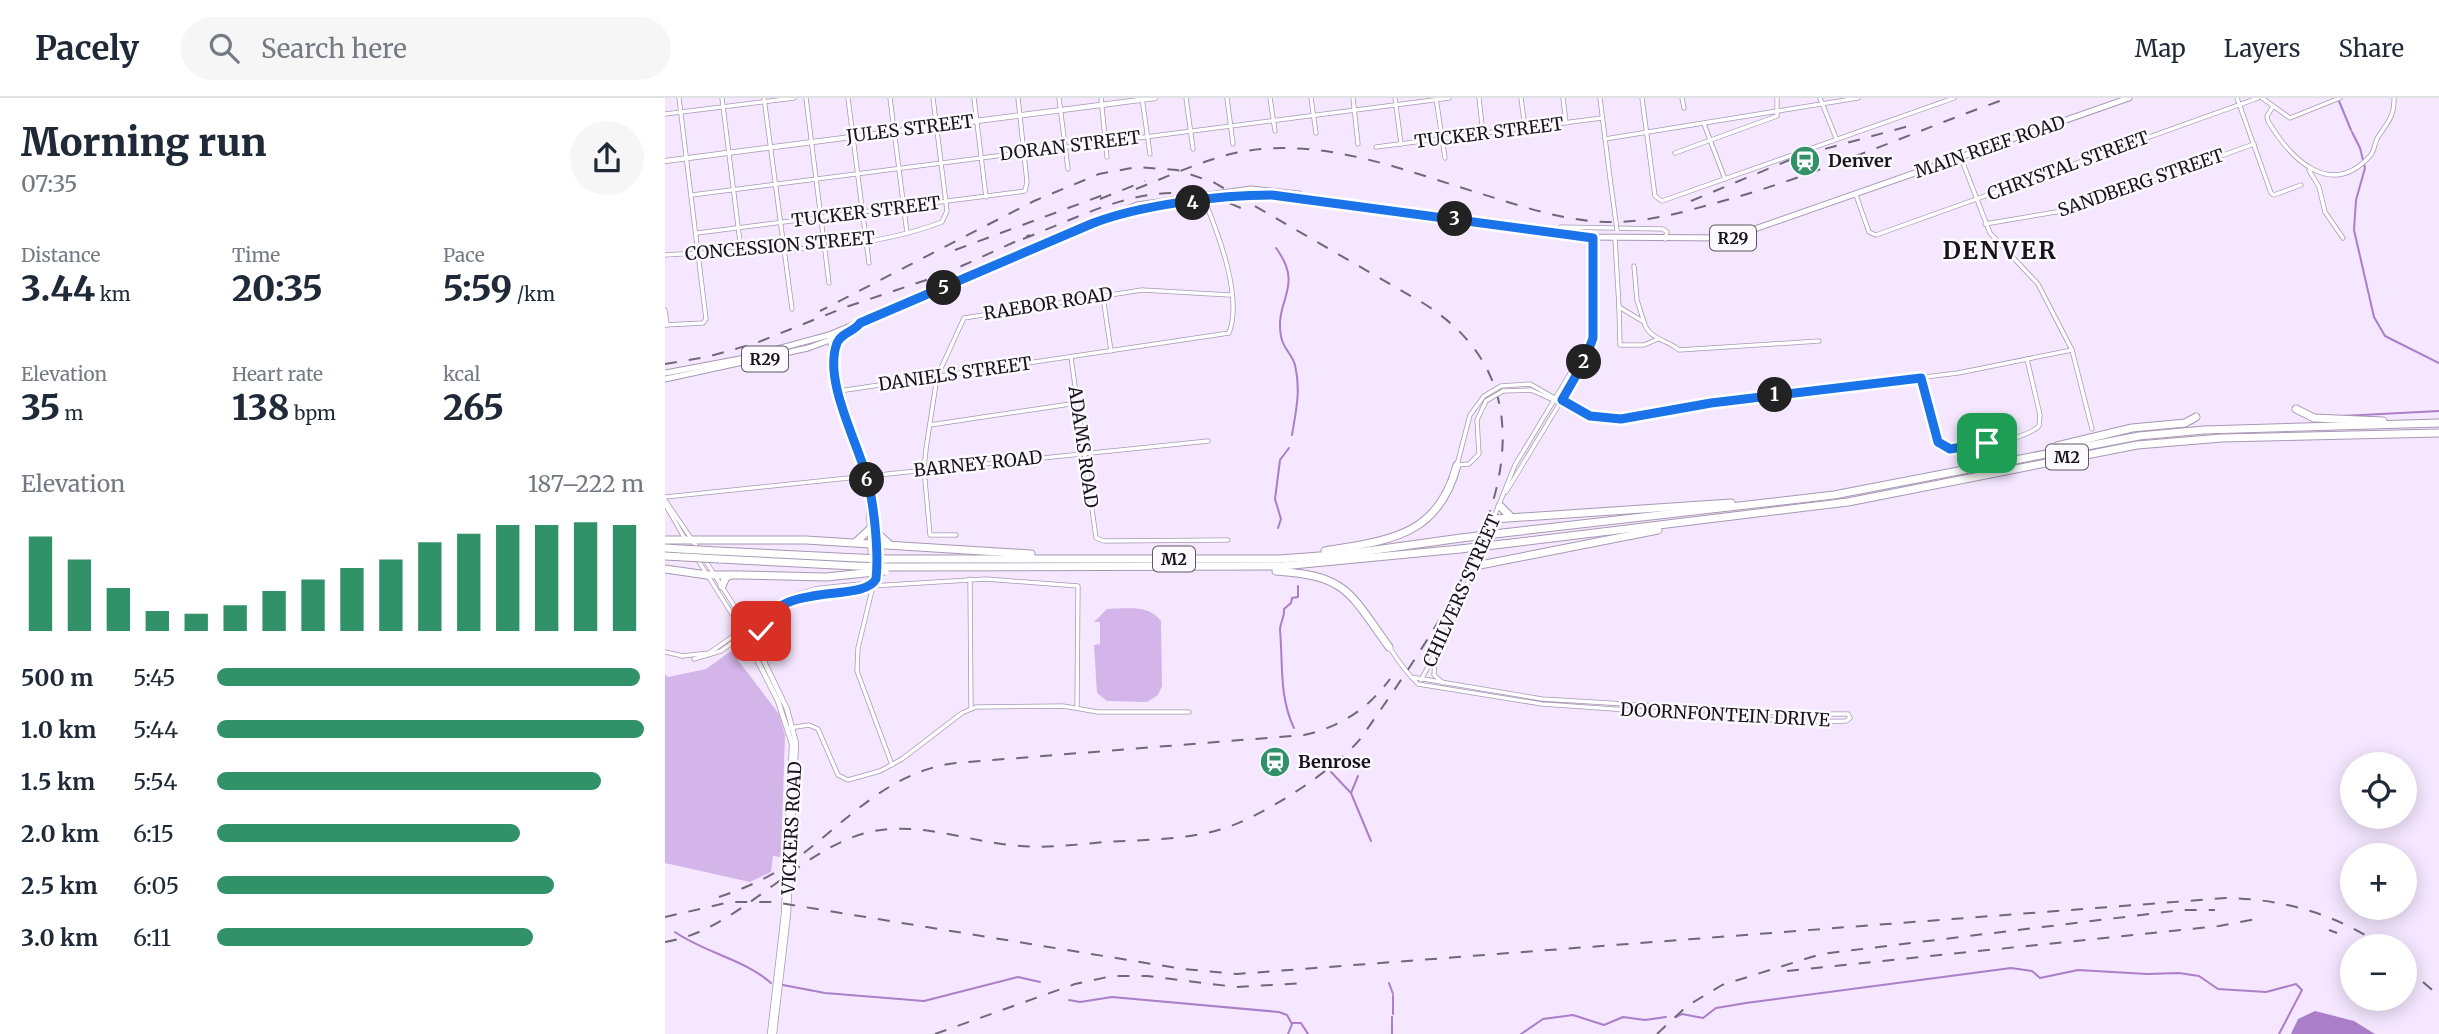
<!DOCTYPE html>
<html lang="en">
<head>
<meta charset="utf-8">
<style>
	:root { --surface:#fff; --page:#f6f6f7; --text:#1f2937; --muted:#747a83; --line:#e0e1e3; --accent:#319169 }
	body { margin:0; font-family:Merriweather,serif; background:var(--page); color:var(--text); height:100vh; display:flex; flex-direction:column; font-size:26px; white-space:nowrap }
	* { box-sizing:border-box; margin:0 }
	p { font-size:23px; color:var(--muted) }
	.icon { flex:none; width:38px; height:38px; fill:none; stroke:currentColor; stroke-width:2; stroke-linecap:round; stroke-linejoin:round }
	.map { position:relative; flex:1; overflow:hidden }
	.details { display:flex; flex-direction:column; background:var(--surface); width:665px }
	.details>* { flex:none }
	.buttons { position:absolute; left:1675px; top:654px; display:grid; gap:14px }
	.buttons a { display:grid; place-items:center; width:77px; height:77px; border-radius:50%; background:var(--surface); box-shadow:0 4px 18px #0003; font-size:35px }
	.pin { position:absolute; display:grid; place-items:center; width:60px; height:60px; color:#fff; margin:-30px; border-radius:14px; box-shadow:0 4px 10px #0006 }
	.km { position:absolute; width:35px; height:35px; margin:-18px; border-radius:50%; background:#222; color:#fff; font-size:19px; line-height:35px; text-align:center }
	.round { display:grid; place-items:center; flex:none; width:74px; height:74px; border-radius:37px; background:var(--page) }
	.head { display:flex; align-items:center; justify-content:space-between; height:119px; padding:0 21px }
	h1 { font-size:38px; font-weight:800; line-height:52px }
	.metrics { display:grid; grid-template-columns:repeat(3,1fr); gap:10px; height:119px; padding:7px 21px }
	.metrics div { display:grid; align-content:center }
	.metrics b { font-size:35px; font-weight:800 }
	.metrics small { font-size:19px; font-weight:400 }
	.metrics p { font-size:19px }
	.chart { height:196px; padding:14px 21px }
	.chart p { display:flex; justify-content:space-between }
	.chart svg { width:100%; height:126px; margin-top:7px; stroke:var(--accent); stroke-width:6 }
	ul { padding:0 21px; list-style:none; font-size:23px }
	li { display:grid; grid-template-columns:112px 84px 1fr; align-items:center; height:52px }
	li i { height:18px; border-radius:9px; background:var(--accent) }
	header { display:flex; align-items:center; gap:42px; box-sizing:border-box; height:98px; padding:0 35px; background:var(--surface); border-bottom:2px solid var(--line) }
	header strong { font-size:33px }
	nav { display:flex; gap:38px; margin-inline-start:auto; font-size:24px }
	.search { width:490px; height:63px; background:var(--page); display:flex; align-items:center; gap:18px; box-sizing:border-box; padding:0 24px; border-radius:38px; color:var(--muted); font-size:26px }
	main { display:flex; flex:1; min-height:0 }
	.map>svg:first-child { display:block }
	.green { fill:#d3b5e9 }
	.water { fill:#ab7ec9 }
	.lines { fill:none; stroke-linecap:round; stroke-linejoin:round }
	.stream { stroke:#ab7ec9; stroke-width:2 }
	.minor-casing { stroke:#a798b3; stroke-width:5 }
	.secondary-casing { stroke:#a798b3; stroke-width:6 }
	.primary-casing { stroke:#a798b3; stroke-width:7 }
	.motorway-casing { stroke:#a798b3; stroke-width:9 }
	.minor { stroke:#fff; stroke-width:3.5 }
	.secondary { stroke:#fff; stroke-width:4.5 }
	.primary { stroke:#fff; stroke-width:5 }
	.motorway { stroke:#fff; stroke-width:7 }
	.rail { stroke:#706777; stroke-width:2; stroke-dasharray:12 12; stroke-linecap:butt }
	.minor-bridge-casing { stroke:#a798b3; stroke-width:5; stroke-linecap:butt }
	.motorway-bridge-casing { stroke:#a798b3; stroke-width:9; stroke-linecap:butt }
	.minor-bridge { stroke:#fff; stroke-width:3.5 }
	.motorway-bridge { stroke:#fff; stroke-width:7 }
	.route-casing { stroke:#fff; stroke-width:14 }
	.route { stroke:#1a73e8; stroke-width:9 }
	.labels { text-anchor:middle; stroke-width:5; stroke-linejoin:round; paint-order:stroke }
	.shield { fill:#fcf9ff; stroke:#5d5861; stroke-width:2 }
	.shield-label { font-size:16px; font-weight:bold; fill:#19131d }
	.street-label { font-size:18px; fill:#19131d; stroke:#fcf9ff }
	.poi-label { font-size:18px; font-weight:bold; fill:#19131d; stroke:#fcf9ff; text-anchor:start }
	.district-label { font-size:24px; font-weight:bold; letter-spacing:2px; fill:#19131d; stroke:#fcf9ff }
</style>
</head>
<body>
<header>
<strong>Pacely</strong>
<div class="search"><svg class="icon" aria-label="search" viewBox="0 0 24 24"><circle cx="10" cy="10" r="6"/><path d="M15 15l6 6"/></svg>Search here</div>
<nav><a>Map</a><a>Layers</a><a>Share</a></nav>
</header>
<main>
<section class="details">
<div class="head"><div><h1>Morning run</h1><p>07:35</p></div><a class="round"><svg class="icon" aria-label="share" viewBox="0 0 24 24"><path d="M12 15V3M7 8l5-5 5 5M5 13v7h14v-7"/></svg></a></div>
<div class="metrics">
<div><p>Distance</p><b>3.44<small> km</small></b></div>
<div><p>Time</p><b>20:35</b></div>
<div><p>Pace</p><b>5:59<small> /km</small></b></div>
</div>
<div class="metrics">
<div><p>Elevation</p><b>35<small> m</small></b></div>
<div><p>Heart rate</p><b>138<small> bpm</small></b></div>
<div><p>kcal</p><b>265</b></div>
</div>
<div class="chart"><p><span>Elevation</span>187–222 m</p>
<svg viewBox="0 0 160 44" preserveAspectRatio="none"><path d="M5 44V11M15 44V19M25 44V29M35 44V37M45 44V38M55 44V35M65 44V30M75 44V26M85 44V22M95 44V19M105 44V13M115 44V10M125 44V7M135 44V7M145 44V6M155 44V7"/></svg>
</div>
<ul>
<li><b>500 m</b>5:45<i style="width:99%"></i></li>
<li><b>1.0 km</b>5:44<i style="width:100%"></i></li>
<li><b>1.5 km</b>5:54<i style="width:90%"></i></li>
<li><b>2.0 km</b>6:15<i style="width:71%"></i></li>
<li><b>2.5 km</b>6:05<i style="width:79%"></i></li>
<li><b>3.0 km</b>6:11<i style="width:74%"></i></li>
</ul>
</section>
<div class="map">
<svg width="1774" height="936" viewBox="0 0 1774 936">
	<rect width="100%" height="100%" fill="#f4e7ff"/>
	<g class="green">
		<path d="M 442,511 C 462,511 483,506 496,523 L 497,588 L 493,597 L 482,604 L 442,603 L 432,595 L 429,547 L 435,546 L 435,524 L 429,524 Z"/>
		<polygon points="66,553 114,616 120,637 116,759 108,758 106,774 85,784 0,765 0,576 3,579 41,571"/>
	</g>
	<polygon class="water" points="1650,913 1689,923 1710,936 1626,936 1633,921"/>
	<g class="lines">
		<g class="stream">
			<polyline points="1674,3 1686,32"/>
			<polyline points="1687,34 1695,50 1700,70 1691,102 1689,132 1709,219 1720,238 1774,265"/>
			<path d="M 611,150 C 640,189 609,202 616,238 C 617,249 627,256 630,267 C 636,292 631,313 627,337"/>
			<polyline points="1677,318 1774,313"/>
			<polyline points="613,430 616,421 610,401 615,362 624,350"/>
			<path d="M 629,630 C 614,599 618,565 615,532 C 615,524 620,519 619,511 L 626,505 L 627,500 L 633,499 L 633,488"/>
			<polyline points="666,674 686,695 706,743"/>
			<polyline points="686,695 693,678"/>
			<path d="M 10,834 C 40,855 79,861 106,885"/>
			<polyline points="724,885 728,896"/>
			<polyline points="118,887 160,895 259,903 353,879 375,884"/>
			<polyline points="728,898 728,916"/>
			<polyline points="404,902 415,904 447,899 614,914 622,917 627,926 623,936"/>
			<polyline points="727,919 727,936"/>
			<polyline points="1011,919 1017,916 1038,920 1051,910 1081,905 1346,870 1367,873 1375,880 1413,872 1482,876 1514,875 1534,878 1553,891 1601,894 1631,886 1637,892 1614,936"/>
			<polyline points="627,925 636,925 643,936"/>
			<polyline points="856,936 878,921 908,917 939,927 958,919 980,922 1001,919"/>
		</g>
		<g class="minor-casing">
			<g id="minor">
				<polyline points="57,0 76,152"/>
				<polyline points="99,0 127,211"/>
				<polyline points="141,0 164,185"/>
				<polyline points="183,0 204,165"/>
				<polyline points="225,0 242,135"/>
				<polyline points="309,0 321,99"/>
				<polyline points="394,0 403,71"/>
				<polyline points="436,0 442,59"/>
				<polyline points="477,0 485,56"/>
				<polyline points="521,0 528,51"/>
				<polyline points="562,0 568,46"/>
				<polyline points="605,0 610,33"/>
				<polyline points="646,0 651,35"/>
				<polyline points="688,0 693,46"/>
				<polyline points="730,0 736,46"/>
				<polyline points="771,0 780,60"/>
				<polyline points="814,0 818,36"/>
				<polyline points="856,0 860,30"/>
				<polyline points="898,0 901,25"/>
				<polyline points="935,0 945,80"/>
				<polyline points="977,0 990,98 997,103 1289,0"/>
				<polyline points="1017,0 1019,10"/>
				<polyline points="1155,0 1171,40"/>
				<polyline points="1572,0 1606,95 1609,97 1636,87"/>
				<polyline points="1597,0 1625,20 1675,0"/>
				<path d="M 1607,10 L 1602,18 L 1603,23 C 1625,60 1665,102 1705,58 C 1710,53 1709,45 1713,39 C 1722,25 1730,18 1729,0"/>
				<polyline points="0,16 129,0"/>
				<polyline points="1039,26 1060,81"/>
				<polyline points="940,41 1193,0"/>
				<polyline points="711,49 937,20"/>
				<polyline points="1010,55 1112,18 1112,0"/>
				<polyline points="1296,60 1325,135 1373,186 1407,252 1427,331"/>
				<polyline points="1644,72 1654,89 1660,114 1678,140"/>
				<polyline points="27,97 784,0"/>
				<polyline points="1191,97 1204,134 1211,137 1593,0"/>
				<polyline points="1320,126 1409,111 1589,46"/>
				<polyline points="32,135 360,93 362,84 353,0"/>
				<polyline points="891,135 896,129 998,131 1002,134 1000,141"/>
				<path d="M 950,141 L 954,209 L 979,224 C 983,241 1003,242 1014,252 L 1154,243"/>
				<path d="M 0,157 C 90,151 191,157 277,124 L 282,113 L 268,0"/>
				<polyline points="969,168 972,202 979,224"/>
				<polyline points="438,199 446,253"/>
				<polyline points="954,209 955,247 979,247 993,241"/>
				<polyline points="0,212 2,227"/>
				<polyline points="928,218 928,140"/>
				<polyline points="0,227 38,225 41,221 14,0"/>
				<polyline points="406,259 431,440 439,443 563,442"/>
				<path d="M 1256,280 L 1273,344 C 1288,357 1361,342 1374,328 L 1375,317 L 1362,261"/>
				<polyline points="836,288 865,286 918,316 956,321 1046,305 1293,275 1407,252"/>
				<path d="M 174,293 L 564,235 C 578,199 553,135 539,101"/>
				<polyline points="838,293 866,292 902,308"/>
				<polyline points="819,298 805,317 792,367 804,366 814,356 812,322 821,303"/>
				<polyline points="265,327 412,305"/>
				<polyline points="841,394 921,262 929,229"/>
				<polyline points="0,399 543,343"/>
				<polyline points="0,402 34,452"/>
				<polyline points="0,406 20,441"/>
				<polyline points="291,437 265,437 259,371 261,351 272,279 299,220 477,192 565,197"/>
				<polyline points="40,462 82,528"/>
				<polyline points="305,481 306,611"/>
				<polyline points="206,488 321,481 413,488 412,610"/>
				<polyline points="208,488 193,550 192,573 227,667"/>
				<path d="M 725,550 C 733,563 742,575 753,586 L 877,606 L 1137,624 L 1181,623 L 1185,620 L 1183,616 L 1129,616 L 877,601 L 746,579"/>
				<polyline points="0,554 18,558"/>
				<polyline points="17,558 44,555 77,532 31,459"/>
				<polyline points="29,561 56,553 79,536"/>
				<polyline points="770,562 769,577 778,585"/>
				<polyline points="756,582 786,526 850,367 915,259 925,239 928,219"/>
				<polyline points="124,630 144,627 153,631 173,677 183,682 215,673 237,661 297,615 311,609 398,608 433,614 524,614"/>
			</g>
		</g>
		<g class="secondary-casing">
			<g id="secondary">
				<polyline points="0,63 490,0"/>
				<polyline points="165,241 177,306 203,383 206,461"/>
				<polyline points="210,435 211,461"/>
				<polyline points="74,514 83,518 96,517"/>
				<polyline points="82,528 122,611 131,645 123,816 109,936"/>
				<polyline points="85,532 119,508 136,500 203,490 210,484 211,473"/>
				<polyline points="95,551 100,522"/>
				<polyline points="105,936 119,815 127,646 113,603 77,532 129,498 151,491 200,486 206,481 206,473"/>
			</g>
		</g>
		<g class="primary-casing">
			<g id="primary">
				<path d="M 452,115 C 518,104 584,95 651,101 L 921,139 L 1064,140 L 1464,0"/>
				<polyline points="167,259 177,237"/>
				<polyline points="0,275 75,261 164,237 472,107 586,91 634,96"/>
				<polyline points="0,281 143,250 165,242 195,225"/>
			</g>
		</g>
		<g class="motorway-casing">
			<g id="motorway">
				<polyline points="1631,311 1649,320 1718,323"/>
				<polyline points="1392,348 1467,330 1520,325 1531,319"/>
				<polyline points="835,408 845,418"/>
				<polyline points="829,421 1066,405"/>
				<polyline points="209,432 224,446"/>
				<polyline points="838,435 1169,397 1474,338 1539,332 1774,325"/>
				<polyline points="0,442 141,442 366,456"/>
				<polyline points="192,443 205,431"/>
				<polyline points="838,446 1183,404 1472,347 1557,340 1774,335"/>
				<polyline points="0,450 16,451"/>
				<polyline points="52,453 193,460"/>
				<path d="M 660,453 C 724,442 773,439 792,367"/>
				<polyline points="0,458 19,459"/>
				<polyline points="54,461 190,468"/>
				<polyline points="220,461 615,461 681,456 796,440"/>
				<polyline points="810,468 993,432"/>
				<polyline points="220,469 617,468 795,451"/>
				<polyline points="0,471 42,477 77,477"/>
				<path d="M 611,473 C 683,478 684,494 724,549"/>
				<polyline points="57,488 61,479 66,477"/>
			</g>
		</g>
		<use href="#minor" class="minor"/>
		<use href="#secondary" class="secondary"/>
		<use href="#primary" class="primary"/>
		<use href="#motorway" class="motorway"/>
		<g class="rail">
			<path d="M 471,91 C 504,78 536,63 570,55 C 655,37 737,72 817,96 C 859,109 902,124 946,124 C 988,124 1025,112 1065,101 C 1160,74 1250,33 1343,0"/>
			<polyline points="435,101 480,83"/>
			<polyline points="1026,103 1134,58 1244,28"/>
			<path d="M 358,141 C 437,110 501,71 584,114"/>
			<polyline points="290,152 441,96"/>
			<polyline points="0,266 42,259 91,245 181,209 279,176 365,137"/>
			<path d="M 54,799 C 81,790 108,778 131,761 C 182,723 224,673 291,665 L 639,637 C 675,629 703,611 725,581"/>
			<path d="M 0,819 L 65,804 L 109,804 L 518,871 L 572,876 L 1561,800 C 1619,801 1671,816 1719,849"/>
			<polyline points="1664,832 1672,835"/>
			<path d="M 0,844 C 75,832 130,753 204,734 C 250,723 299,742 345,747 C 377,751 408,747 440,744 C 476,742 515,742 550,733 C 592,723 669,673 696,640 C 777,523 933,314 758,205 L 548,84 L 512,72 L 472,69 L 434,76 L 369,103 L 155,213"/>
			<polyline points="1740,868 1774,898"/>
			<polyline points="1122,873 1554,828 1591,821"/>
			<polyline points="270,936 410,886 447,878 482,878 571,889 641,885"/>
			<polyline points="992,936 1022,908 1057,887 1156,856 1517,812 1550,812"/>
		</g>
		<g class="minor-bridge-casing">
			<g id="minor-bridge">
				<polyline points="945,80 952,132"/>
				<polyline points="819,298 836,288"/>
				<polyline points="821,303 838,293"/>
			</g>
		</g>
		<g class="motorway-bridge-casing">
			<g id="motorway-bridge">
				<polyline points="796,440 838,435"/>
				<polyline points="16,451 52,453"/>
				<polyline points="795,451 838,446"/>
				<polyline points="19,459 54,461"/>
				<polyline points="193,460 220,461"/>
				<polyline points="190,468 220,469"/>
				<polyline points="77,477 161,479 220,473"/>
			</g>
		</g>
		<use href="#minor-bridge" class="minor-bridge"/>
		<use href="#motorway-bridge" class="motorway-bridge"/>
	</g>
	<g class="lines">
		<g class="route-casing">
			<path id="route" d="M 96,533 C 111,481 198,506 211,481 C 214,454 209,406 202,380 C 192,343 158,282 172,245 C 177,234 189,234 195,225 L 426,126 C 474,107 554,97 607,97 L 928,140 L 928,240 L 920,262 L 897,302 L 925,318 L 956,321 L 1046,305 L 1256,280 L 1273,344 L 1285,351 L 1322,345"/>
		</g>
		<use href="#route" class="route"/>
	</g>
	<defs>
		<g id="station-disc" transform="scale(1.575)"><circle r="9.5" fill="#319169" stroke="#fcf9ff"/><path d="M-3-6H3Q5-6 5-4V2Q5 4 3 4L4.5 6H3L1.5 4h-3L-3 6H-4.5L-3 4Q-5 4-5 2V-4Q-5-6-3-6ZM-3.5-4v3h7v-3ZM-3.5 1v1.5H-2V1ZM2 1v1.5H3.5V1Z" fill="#fff"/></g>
	</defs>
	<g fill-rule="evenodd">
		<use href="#station-disc" x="1140" y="63"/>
		<use href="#station-disc" x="610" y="664"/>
	</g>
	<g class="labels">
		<g class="shield">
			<rect x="1045" y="127.5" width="46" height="25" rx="5"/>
			<rect x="77" y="248.5" width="46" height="25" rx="5"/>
			<rect x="1381" y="346.5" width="42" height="25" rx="5"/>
			<rect x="488" y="448.5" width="42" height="25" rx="5"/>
		</g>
		<g class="shield-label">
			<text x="1068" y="146">R29</text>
			<text x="100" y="267">R29</text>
			<text x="1402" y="365">M2</text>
			<text x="509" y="467">M2</text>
		</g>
		<g class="street-label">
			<text transform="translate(245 31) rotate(-7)" y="6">JULES STREET</text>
			<text transform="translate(824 35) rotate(-7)" y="6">TUCKER STREET</text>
			<text transform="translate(405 48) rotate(-7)" y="6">DORAN STREET</text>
			<text transform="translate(1325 49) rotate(-19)" y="6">MAIN REEF ROAD</text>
			<text transform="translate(1403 68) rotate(-20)" y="6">CHRYSTAL STREET</text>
			<text transform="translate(1476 85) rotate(-19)" y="6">SANDBERG STREET</text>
			<text transform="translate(201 114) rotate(-7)" y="6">TUCKER STREET</text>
			<text transform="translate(115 148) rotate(-5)" y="6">CONCESSION STREET</text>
			<text transform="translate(383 206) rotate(-9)" y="6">RAEBOR ROAD</text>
			<text transform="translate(290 276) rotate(-8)" y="6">DANIELS STREET</text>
			<text transform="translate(418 349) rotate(82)" y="6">ADAMS ROAD</text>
			<text transform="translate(313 366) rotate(-6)" y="6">BARNEY ROAD</text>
			<text transform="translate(797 493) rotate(-66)" y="6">CHILVERS STREET</text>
			<text transform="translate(1060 617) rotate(3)" y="6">DOORNFONTEIN DRIVE</text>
			<text transform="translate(127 730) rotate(-87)" y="6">VICKERS ROAD</text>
		</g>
		<g class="poi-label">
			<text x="1163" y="69">Denver</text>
			<text x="633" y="670">Benrose</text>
		</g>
		<g class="district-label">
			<text x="1335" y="161">DENVER</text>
		</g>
	</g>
</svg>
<div class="buttons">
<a><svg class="icon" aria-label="locate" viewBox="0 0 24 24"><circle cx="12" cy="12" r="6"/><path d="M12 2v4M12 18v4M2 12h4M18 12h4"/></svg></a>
<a>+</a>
<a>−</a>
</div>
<div class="pin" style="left:1322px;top:345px;background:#1e9e55"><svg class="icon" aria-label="arrive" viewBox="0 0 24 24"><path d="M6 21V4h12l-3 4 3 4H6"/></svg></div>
<div class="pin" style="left:96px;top:533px;background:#d93025"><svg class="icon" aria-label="check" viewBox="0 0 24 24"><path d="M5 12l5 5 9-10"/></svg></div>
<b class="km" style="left:1110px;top:297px">1</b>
<b class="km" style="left:919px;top:264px">2</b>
<b class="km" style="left:790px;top:121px">3</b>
<b class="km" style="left:528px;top:105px">4</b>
<b class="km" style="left:279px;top:190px">5</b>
<b class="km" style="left:202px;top:382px">6</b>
</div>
</main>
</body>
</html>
